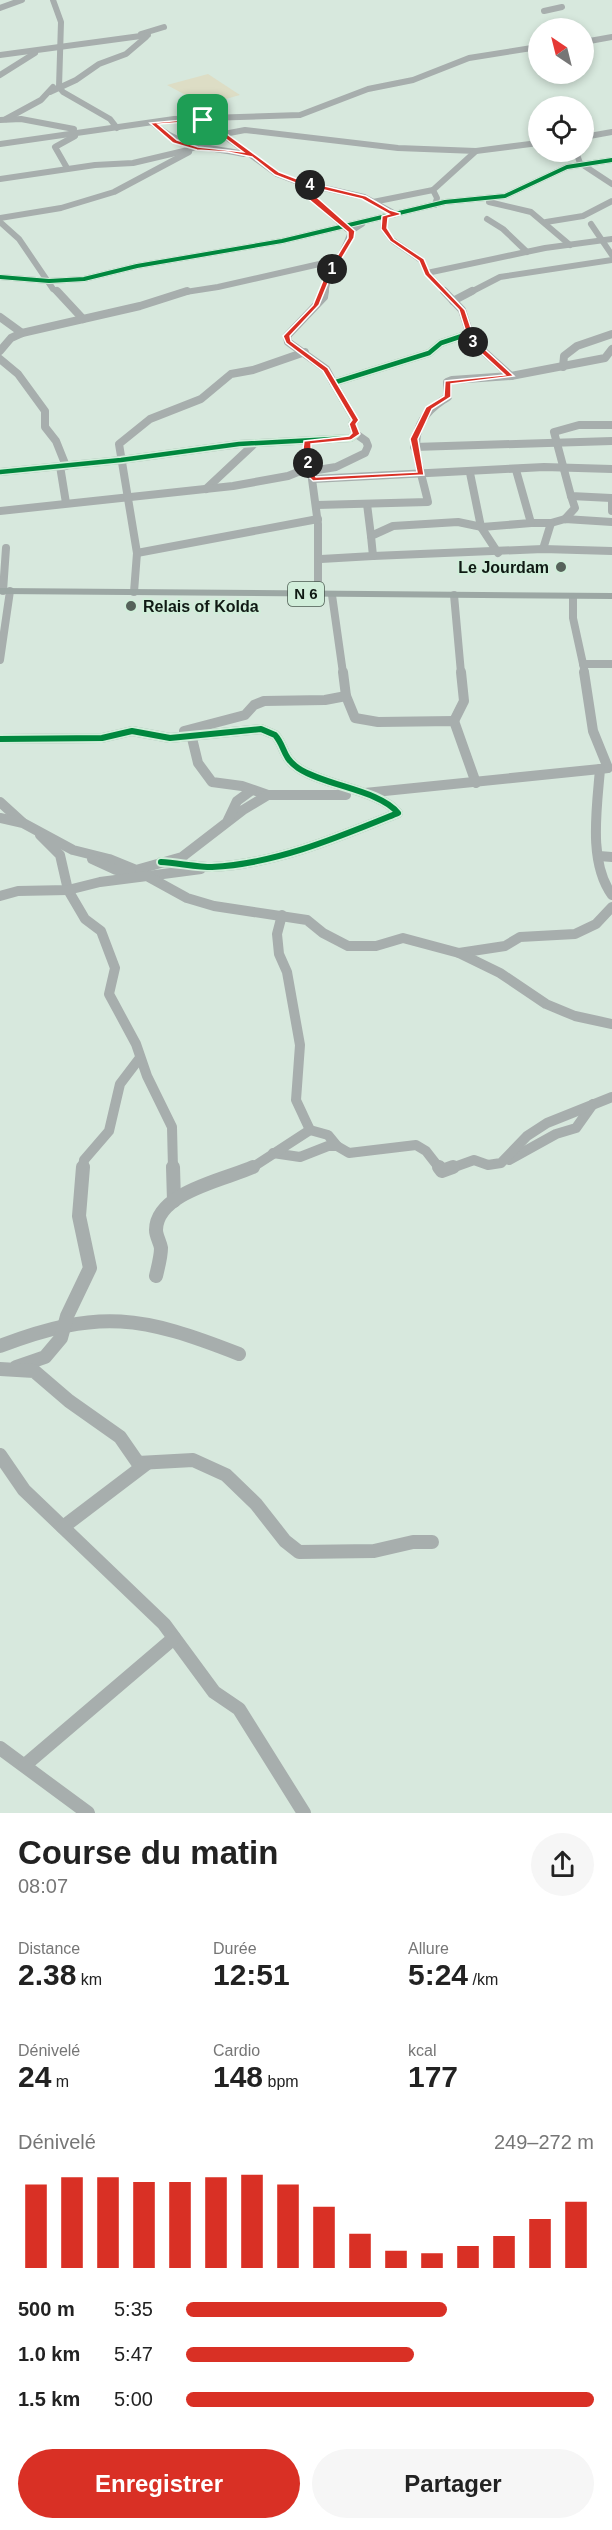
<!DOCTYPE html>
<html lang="fr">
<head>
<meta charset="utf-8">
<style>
	:root { --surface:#fff; --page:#f6f6f6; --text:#222; --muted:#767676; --accent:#d93025 }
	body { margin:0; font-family:Helvetica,sans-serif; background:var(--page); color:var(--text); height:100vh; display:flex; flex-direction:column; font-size:22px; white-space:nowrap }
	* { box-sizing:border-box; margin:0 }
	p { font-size:20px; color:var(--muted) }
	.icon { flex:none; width:33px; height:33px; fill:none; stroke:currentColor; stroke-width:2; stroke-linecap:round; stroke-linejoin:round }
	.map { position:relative; height:1813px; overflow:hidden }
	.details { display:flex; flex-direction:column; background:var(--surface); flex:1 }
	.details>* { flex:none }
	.needle { width:39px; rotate:325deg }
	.buttons { position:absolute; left:528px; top:18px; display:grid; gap:12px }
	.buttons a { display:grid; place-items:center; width:66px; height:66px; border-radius:50%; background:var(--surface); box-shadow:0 3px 9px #0003; font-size:30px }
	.pin { position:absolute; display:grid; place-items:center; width:51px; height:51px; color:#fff; margin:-26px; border-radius:12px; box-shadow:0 3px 9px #0006 }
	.km { position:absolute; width:30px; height:30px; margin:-15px; border-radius:50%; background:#222; color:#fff; font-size:16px; line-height:30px; text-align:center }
	.round { display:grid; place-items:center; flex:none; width:63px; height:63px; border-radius:32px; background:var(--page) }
	.headline { display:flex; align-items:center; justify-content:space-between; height:102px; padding:0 18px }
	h1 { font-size:33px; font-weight:600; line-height:45px }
	.metrics { display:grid; grid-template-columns:repeat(3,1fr); gap:9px; height:102px; padding:6px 18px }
	.metrics div { display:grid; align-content:center }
	.metrics b { font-size:30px; font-weight:600 }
	.metrics small { font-size:16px; font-weight:400 }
	.metrics p { font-size:16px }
	.chart { height:168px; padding:12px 18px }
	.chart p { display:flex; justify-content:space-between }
	.chart svg { width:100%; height:108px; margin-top:6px; stroke:var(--accent); stroke-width:6 }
	.cta { display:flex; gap:12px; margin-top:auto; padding:12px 18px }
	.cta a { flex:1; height:69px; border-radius:36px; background:var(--accent); color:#fff; font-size:24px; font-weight:600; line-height:69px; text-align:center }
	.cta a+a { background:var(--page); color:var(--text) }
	ul { padding:0 18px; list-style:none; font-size:20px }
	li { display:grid; grid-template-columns:96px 72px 1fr; align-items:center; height:45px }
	li i { height:15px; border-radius:8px; background:var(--accent) }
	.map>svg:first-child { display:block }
	.green { fill:#ddddc5 }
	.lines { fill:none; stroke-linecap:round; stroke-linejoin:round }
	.minor-far3 { stroke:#a7aead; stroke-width:6 }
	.minor-far2 { stroke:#a7aead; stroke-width:8 }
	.minor-far1 { stroke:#a7aead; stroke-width:10 }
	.minor { stroke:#a7aead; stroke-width:14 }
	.major { fill:#9ca7a4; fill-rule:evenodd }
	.cycleway-far2-casing { stroke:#d1eeda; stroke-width:6 }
	.cycleway-far1-casing { stroke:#d1eeda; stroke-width:8 }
	.cycleway-casing { stroke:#d1eeda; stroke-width:10 }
	.cycleway-far2 { stroke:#00873e; stroke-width:4 }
	.cycleway-far1 { stroke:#00873e; stroke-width:4.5 }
	.cycleway { stroke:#00873e; stroke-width:6 }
	.route { fill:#d93025; stroke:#fff; stroke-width:1.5; fill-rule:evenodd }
	.poi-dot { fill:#56625a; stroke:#d1eeda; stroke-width:2 }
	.labels { text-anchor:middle; stroke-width:4.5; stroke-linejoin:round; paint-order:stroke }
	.shield { fill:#d1eeda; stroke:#4a5a4f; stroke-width:1.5 }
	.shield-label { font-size:15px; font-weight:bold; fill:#101a14 }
	.poi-label { font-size:16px; font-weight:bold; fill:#101a14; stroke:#d1eeda; text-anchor:end }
</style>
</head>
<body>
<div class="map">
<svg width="612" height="1813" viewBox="0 0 612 1813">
	<rect width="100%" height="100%" fill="#d7e8dd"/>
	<polygon class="green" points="208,74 240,95 204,105 167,85"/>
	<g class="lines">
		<g class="minor-far3">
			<polyline points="53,0 61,22 59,87 63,92 110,119 117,128"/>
			<polyline points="0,8 22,0"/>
			<polyline points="544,11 562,7"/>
			<polyline points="141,34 164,27"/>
			<polyline points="584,42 612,37"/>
			<polyline points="0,55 148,35"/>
			<polyline points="0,75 35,53"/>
			<polyline points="50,92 76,80 99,64 126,54 146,37"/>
			<polyline points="6,119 41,100 53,87"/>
			<polyline points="0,120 21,119 74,129"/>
			<polyline points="203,120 277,174 298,182 364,197 395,214"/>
			<path d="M 153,123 C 180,148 210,147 244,154"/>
			<polyline points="584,137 612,132"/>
			<polyline points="0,144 174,119 300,115 368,89 413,80 469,58 538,47"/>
			<polyline points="576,152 580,163 612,184"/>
			<polyline points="67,168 55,147 75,136"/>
			<polyline points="0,179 95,165 133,163 188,150 224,134 245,130 398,148 476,151"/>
			<polyline points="298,182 304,191 347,229"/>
			<polyline points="373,202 433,190"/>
			<polyline points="489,202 531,212 570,245"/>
			<polyline points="435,205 437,198 433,190 476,151 538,143"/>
			<polyline points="385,216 383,228 392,240 421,260 427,273 446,293"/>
			<polyline points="0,218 61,208 114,192 189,152"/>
			<polyline points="487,219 503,229 527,252"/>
			<polyline points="0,222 19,239 53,289 59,293"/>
			<polyline points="546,222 583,216 612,201"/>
			<polyline points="591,224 612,255"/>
			<polyline points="427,273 545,248 612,239"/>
			<polyline points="0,277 49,281 84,279 137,266 282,241 445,202 505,196 567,167 612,160"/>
			<polyline points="179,293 218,287 337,260"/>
			<path d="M 325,293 C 328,270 345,254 351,231 L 362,224"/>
			<polyline points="469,293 500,277 612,260"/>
		</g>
		<g class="minor-far2">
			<polyline points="57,291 83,319"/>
			<polyline points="325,291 324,297 287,336 288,342 326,369 334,384"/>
			<polyline points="444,291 462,310 472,341 511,376 605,358 612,349"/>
			<polyline points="453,301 472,291"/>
			<polyline points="0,317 22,333"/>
			<polyline points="0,351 11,338 22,333 140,306 187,291"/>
			<polyline points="0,359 18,374 45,411 45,427 56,441 66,466"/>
			<polyline points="563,367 564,356 577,346 612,334"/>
			<polyline points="307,442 318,524 318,594"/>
			<polyline points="414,447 612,441"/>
			<polyline points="60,466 66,503"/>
			<polyline points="311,471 336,467 365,453 368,446 366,441 356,434"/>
			<polyline points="0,472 121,460 239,444 351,438 356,434 352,424 355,420 334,384 336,382 429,353 441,343 468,334"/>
			<polyline points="470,473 481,527 498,553"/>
			<polyline points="313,479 544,467 612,469"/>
			<polyline points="206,489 253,445"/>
			<polyline points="611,498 571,496 554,432 579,425 612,425"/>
			<polyline points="612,498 612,511"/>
			<polyline points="367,504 371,536"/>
			<path d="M 317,505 L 428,502 C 418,457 400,425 448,397 L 447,382 L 452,380 L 511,376"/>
			<polyline points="0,511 233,486 288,476 308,468"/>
			<polyline points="565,519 575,508 571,496"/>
			<polyline points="531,523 551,523 565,519 612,522"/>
			<polyline points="543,549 551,523"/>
			<polyline points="137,553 318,519"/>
			<polyline points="373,556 543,549 612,551"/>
			<polyline points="321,559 373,556 371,536 393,526 458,522 482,527 531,523 516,470"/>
			<polyline points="3,591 6,548"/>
			<polyline points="134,592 137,553 119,444 150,419 201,399 231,374 253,370 305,352"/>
			<polyline points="332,595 343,673"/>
			<polyline points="454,595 461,673"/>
			<polyline points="573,597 573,618 585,673"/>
			<polyline points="0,660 10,591"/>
			<polyline points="583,664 612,664"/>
		</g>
		<g class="minor-far1">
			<polyline points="343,672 346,696 355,718 378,722 454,721 476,783"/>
			<path d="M 584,672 L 593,731 L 608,768 L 600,769 C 597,808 588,862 612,895"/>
			<polyline points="454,721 464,701 461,672"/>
			<polyline points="184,731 245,715 254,705 264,701 325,700 346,696"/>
			<polyline points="191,734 198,763 212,782 242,786 268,795"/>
			<path d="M 0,739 L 102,738 L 132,731 L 170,738 L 261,729 L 275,735 C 285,746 282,757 298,768 C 325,786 380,790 398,813 C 339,837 276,864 212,867 C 198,867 177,863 161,862"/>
			<polyline points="365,793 600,769"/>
			<polyline points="0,802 22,822"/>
			<polyline points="0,818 23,823 73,850 109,859 136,870 182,857 243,810 268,795 346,795"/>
			<polyline points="228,820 237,801 252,790"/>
			<polyline points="40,835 60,855 68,890 85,919 101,931 115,968 109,994 136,1044 147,1076 172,1127 173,1169"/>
			<polyline points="599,856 612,857"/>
			<polyline points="92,859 116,870 131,870"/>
			<polyline points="148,876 201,869"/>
			<polyline points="0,896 18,891 68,890 100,882 147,876 187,898 214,906 307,920 323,933 348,946 376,946 403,938 459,953 505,946 520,937 575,934 596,924 612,907"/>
			<polyline points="282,915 277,934 279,954 287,972 300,1045 296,1100 310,1130"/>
			<polyline points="459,953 500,973 546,1004 575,1016 612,1024"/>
			<polyline points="310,1130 328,1135 337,1146"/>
			<polyline points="273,1153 300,1157 328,1146 337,1146 349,1153 416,1145 426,1151 440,1169"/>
			<polyline points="509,1160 556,1134 576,1128 593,1104"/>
			<polyline points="83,1169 84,1160 109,1131 120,1084 139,1059"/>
			<polyline points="250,1169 310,1130"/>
			<polyline points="449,1169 474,1160 488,1165 501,1163 527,1136 547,1123 612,1097"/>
		</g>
		<g class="minor">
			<polyline points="173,1167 174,1201"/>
			<polyline points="439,1167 442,1171 453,1167"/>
			<path d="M 156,1276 C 158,1267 161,1257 161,1248 C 160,1242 156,1236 156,1230 C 156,1192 227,1179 253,1167"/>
			<path d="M 0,1346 C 100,1308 142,1316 239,1354"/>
			<polyline points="16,1367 45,1357 61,1338 67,1316 90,1268 79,1216 83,1167"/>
			<polyline points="0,1369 34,1371 69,1401 120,1437 138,1463 193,1460 226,1475 256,1504 285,1541 299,1552 374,1551 413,1542 432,1542"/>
			<polyline points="0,1455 24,1490 164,1624 214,1692 239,1709 304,1813"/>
			<polyline points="63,1527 146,1464"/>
			<polyline points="0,1748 88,1813"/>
			<polyline points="25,1765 174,1638"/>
		</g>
		<polygon class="major" points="0,588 612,593 612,599 0,594"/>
		<g class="cycleway-far2-casing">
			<polyline id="cycleway-far2" points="0,277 49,281 84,279 137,266 282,241 445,202 505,196 567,167 612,160"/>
		</g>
		<g class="cycleway-far1-casing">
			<polyline id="cycleway-far1" points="0,472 121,460 239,444 351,438 356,434 352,424 355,420 334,384 336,382 429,353 441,343 468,334"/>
		</g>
		<g class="cycleway-casing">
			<path id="cycleway" d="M 0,739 L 102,738 L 132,731 L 170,738 L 261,729 L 275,735 C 285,746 282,757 298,768 C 325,786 380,790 398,813 C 339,837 276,864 212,867 C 198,867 177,863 161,862"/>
		</g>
		<use href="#cycleway-far2" class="cycleway-far2"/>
		<use href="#cycleway-far1" class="cycleway-far1"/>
		<use href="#cycleway" class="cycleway"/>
	</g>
	<path class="route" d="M 205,118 L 279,172 L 300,180 L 366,196 L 390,210 L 400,213 L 400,215 L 388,218 L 387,228 L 394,239 L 424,259 L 430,273 L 465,310 L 475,340 L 514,376 L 451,384 L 451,397 L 432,409 L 418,439 L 424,475 L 313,481 C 302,473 302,453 304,441 L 349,436 L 352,433 L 349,424 L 352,420 L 323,371 L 286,343 L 283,336 L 313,305 L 324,278 L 348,238 L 348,232 L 301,193 L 296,183 L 275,175 L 252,157 L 228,152 L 197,150 L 173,143 L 150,123 ZM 202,121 L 243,152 L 198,147 L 177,140 L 158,124 ZM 303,185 L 362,199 L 389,214 L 382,216 L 381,229 L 390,241 L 419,261 L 425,275 L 459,310 L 469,342 L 505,375 L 445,381 L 444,396 L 426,407 L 410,439 L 417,472 L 316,477 L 312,468 L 311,444 L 351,440 L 360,434 L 356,424 L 359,420 L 328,368 L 291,341 L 290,336 L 319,305 L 330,278 L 354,238 L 355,231 Z"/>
	<g class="poi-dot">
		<circle cx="561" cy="567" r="6"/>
		<circle cx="131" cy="606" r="6"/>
	</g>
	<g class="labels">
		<rect class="shield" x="288" y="582" width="36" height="24" rx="4.5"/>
		<g class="shield-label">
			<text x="306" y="599">N 6</text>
		</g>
		<g class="poi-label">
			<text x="549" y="573">Le Jourdam</text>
			<text x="143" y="612" text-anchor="start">Relais of Kolda</text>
		</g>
	</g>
</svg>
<div class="buttons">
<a><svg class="needle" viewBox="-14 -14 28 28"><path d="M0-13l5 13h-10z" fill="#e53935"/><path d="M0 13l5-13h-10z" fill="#767676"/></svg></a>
<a><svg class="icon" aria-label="locate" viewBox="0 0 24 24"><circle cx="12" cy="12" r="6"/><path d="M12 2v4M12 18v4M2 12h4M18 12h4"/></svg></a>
</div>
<div class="pin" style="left:203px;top:120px;background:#1e9e55"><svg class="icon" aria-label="arrive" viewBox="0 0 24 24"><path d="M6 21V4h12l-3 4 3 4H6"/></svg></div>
<b class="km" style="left:332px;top:269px">1</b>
<b class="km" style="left:308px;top:463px">2</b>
<b class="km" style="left:473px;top:342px">3</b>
<b class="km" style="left:310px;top:185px">4</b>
</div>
<section class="details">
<div class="headline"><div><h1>Course du matin</h1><p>08:07</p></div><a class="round"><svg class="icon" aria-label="share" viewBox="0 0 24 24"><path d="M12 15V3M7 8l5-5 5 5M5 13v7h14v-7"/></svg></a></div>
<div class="metrics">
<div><p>Distance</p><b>2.38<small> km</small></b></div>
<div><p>Durée</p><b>12:51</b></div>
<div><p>Allure</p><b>5:24<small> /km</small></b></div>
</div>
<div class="metrics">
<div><p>Dénivelé</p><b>24<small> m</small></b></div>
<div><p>Cardio</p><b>148<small> bpm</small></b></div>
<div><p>kcal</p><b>177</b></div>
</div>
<div class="chart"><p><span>Dénivelé</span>249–272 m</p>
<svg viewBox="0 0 160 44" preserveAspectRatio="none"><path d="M5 44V10M15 44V7M25 44V7M35 44V9M45 44V9M55 44V7M65 44V6M75 44V10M85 44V19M95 44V30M105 44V37M115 44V38M125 44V35M135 44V31M145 44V24M155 44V17"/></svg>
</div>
<ul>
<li><b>500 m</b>5:35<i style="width:64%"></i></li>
<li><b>1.0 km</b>5:47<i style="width:56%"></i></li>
<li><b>1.5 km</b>5:00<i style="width:100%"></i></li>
</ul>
<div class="cta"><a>Enregistrer</a><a>Partager</a></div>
</section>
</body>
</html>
